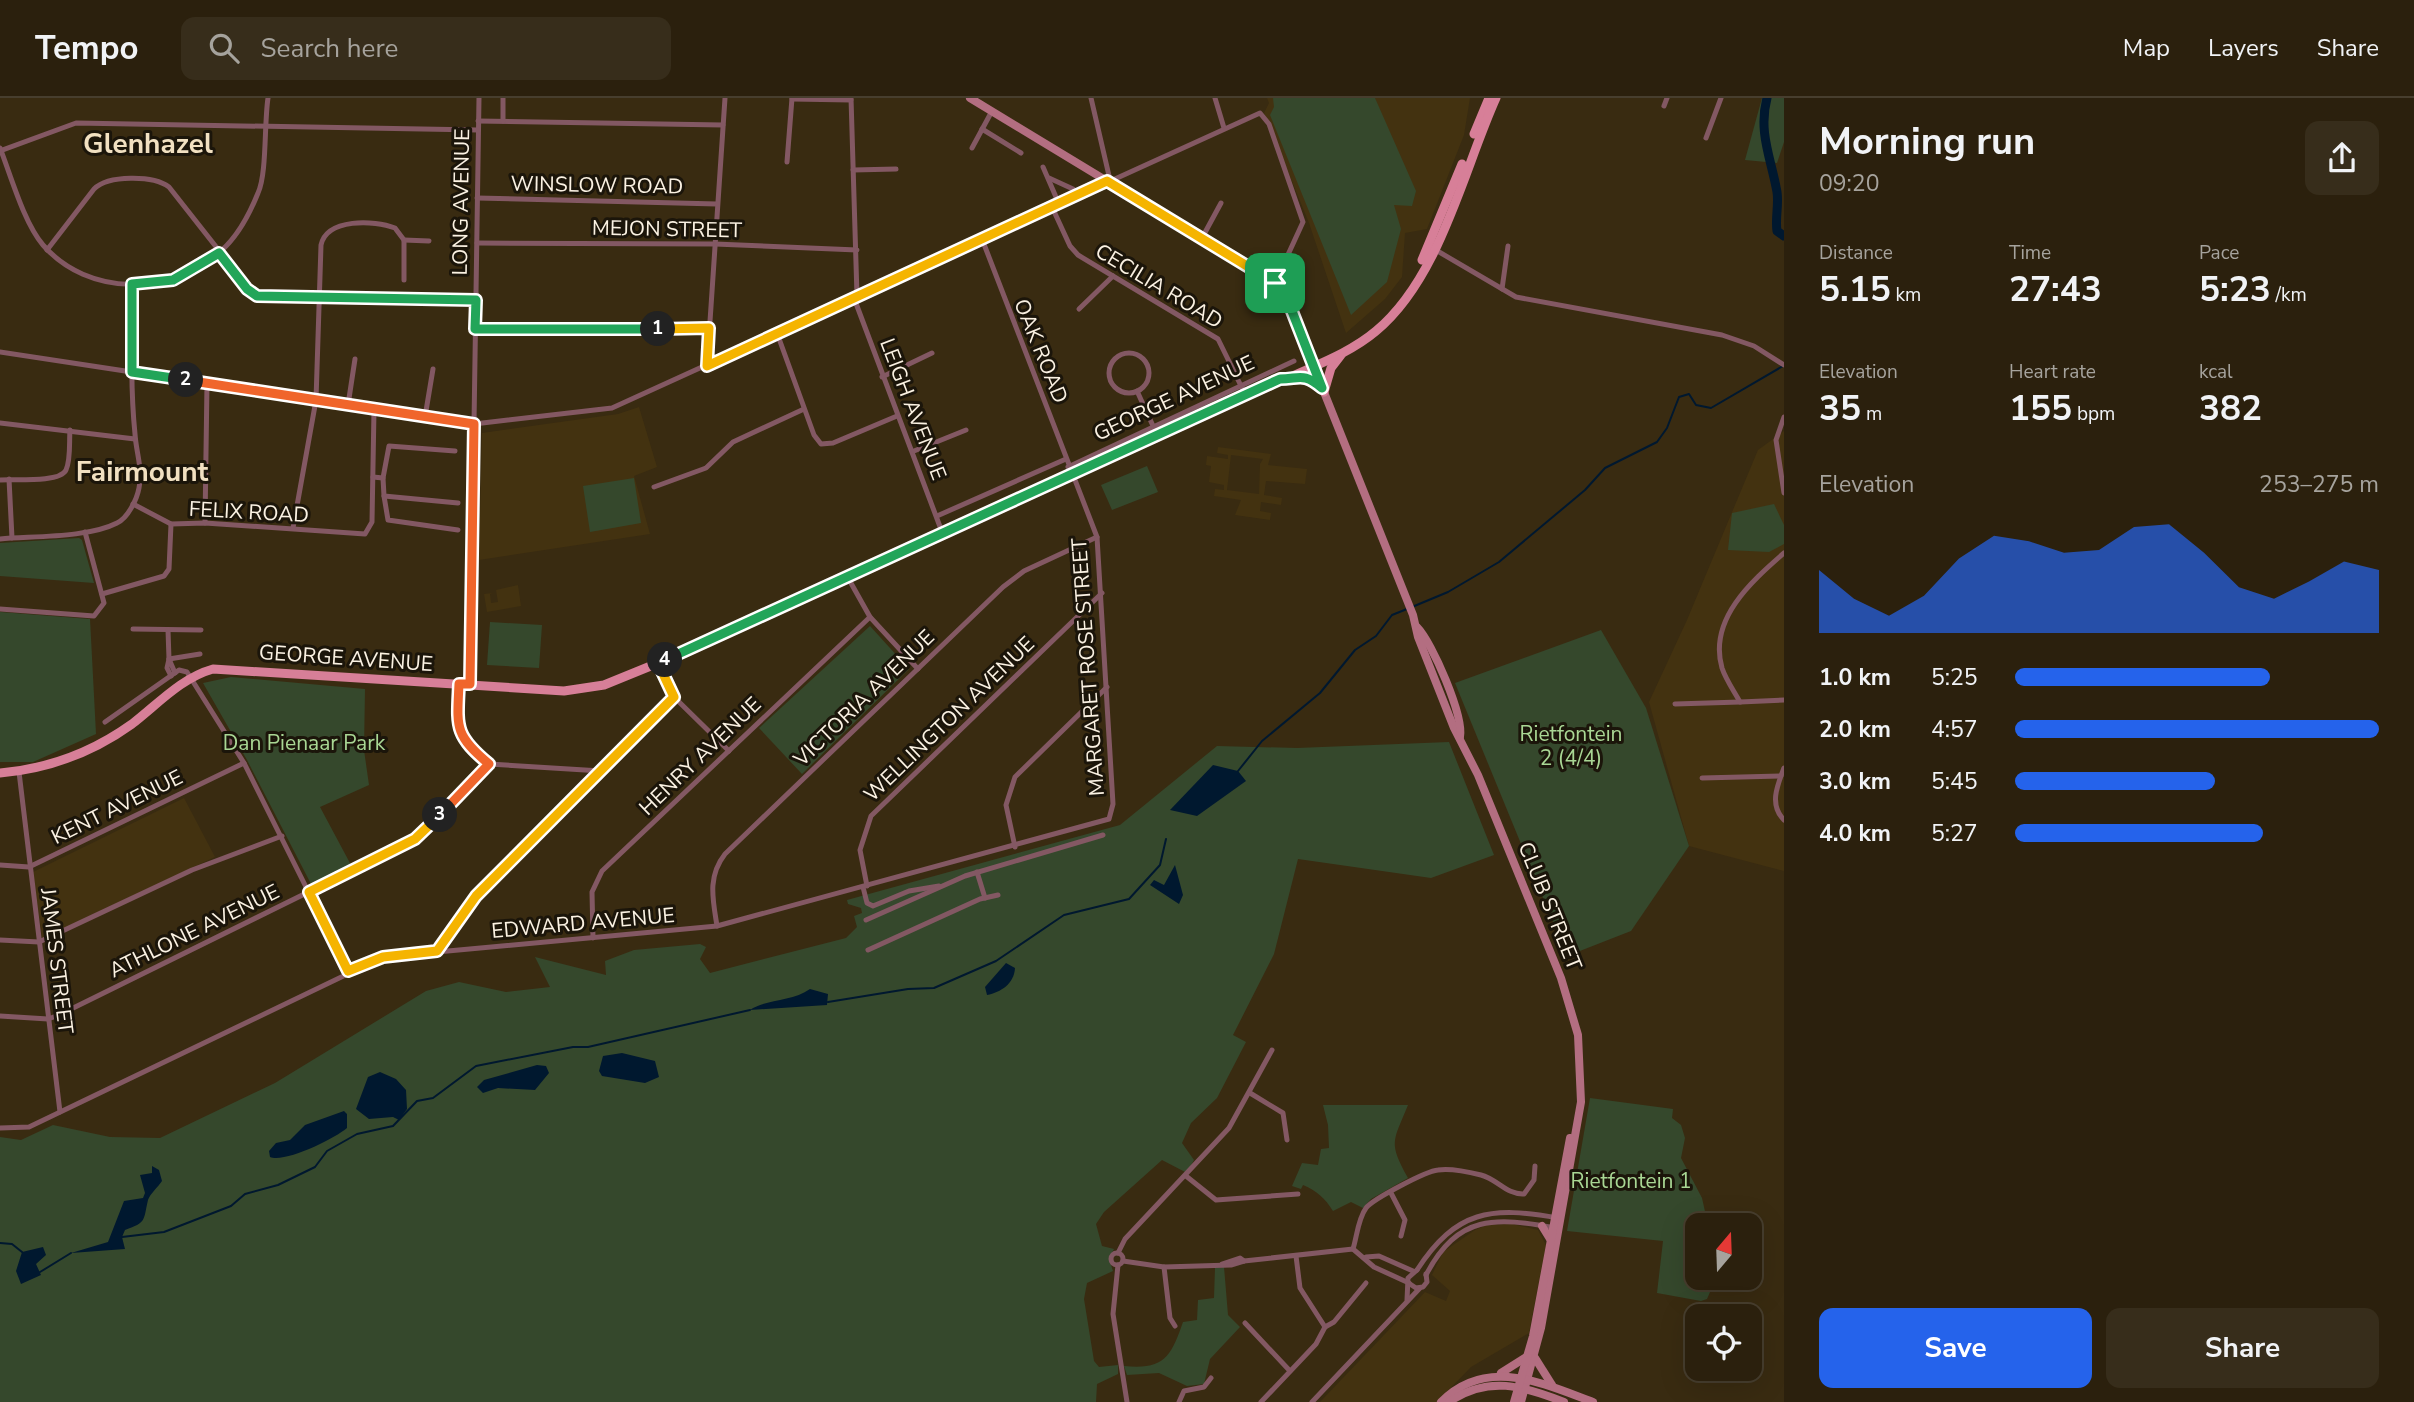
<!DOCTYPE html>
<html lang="en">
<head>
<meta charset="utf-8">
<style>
	:root { --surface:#2b200d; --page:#372d1b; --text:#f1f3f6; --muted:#a6a39d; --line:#473e2e; --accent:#2563eb }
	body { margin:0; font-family:"Nunito Sans",sans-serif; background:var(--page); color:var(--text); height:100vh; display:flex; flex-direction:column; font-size:26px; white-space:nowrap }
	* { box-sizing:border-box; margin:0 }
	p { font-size:23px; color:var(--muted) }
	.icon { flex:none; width:38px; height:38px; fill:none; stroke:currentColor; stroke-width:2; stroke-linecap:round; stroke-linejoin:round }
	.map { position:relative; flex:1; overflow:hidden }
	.details { display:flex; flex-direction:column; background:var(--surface); width:630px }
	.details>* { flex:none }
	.needle { width:46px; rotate:19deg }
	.controls { position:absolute; left:1685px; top:1115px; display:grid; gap:14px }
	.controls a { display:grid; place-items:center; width:77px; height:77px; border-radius:14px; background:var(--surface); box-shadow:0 7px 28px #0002,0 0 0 2px var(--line); font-size:35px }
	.pin { position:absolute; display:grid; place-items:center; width:60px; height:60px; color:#fff; margin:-30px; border-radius:14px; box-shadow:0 4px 10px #0006 }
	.km { position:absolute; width:35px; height:35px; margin:-18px; border-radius:50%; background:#222; color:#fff; font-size:19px; line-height:35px; text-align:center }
	.round { display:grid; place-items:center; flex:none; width:74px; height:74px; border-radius:14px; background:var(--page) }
	.head { display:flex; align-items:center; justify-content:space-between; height:119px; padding:0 35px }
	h1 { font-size:38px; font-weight:700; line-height:52px }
	.stats { display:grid; grid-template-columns:repeat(3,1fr); gap:10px; height:119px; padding:7px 35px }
	.stats div { display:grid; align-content:center }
	.stats b { font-size:35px; font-weight:700 }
	.stats small { font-size:19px; font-weight:400 }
	.stats p { font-size:19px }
	.chart { height:196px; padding:14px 35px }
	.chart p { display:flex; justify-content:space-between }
	.chart svg { width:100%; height:126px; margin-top:7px; fill:var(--accent); opacity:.7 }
	.cta { display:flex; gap:14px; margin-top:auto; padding:14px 35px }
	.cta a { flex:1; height:80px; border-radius:14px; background:var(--accent); color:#fff; font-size:28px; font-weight:700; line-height:80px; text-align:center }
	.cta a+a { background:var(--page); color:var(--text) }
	ul { padding:0 35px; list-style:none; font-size:23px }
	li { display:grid; grid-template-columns:112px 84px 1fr; align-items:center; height:52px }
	li i { height:18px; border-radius:9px; background:var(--accent) }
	header { display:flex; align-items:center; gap:42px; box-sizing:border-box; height:98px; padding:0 35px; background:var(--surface); border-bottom:2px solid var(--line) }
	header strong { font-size:33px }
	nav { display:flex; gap:38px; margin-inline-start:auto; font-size:24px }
	.search { width:490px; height:63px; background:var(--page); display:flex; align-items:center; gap:18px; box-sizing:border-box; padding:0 24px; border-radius:14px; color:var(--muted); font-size:26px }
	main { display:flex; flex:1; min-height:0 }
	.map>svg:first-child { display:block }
	.built { fill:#433210; fill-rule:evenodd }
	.green { fill:#35482c }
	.water { fill:#00182f }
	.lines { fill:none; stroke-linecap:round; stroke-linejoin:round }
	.stream { stroke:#00182f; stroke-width:2 }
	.river { stroke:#00182f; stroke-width:9 }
	.street { stroke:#835863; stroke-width:5 }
	.secondary { stroke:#b36e81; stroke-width:8 }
	.primary { stroke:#d77f98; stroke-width:9 }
	.split-1-casing { stroke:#fff; stroke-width:14 }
	.split-2-casing { stroke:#fff; stroke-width:14 }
	.split-3-casing { stroke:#fff; stroke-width:14 }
	.split-4-casing { stroke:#fff; stroke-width:14 }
	.split-5-casing { stroke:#fff; stroke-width:14 }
	.split-1 { stroke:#f5b400; stroke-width:9 }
	.split-2 { stroke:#22a559; stroke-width:9 }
	.split-3 { stroke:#f0652b; stroke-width:9 }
	.split-4 { stroke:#f5b400; stroke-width:9 }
	.split-5 { stroke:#22a559; stroke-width:9 }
	.labels { text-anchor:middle; stroke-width:6; stroke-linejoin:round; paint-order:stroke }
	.street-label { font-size:21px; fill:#fbf2e3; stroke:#1b150a }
	.park-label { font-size:21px; fill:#a9d794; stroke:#1b150a }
	.district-label { font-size:28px; font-weight:bold; fill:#f1e0c1; stroke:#1b150a }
</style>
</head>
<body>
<header>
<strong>Tempo</strong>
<div class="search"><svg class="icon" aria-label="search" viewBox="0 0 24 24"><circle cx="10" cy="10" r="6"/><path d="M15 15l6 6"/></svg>Search here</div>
<nav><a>Map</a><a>Layers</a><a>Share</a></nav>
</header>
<main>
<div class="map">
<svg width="1784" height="1304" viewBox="0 0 1784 1304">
	<rect width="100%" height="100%" fill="#392b11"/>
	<g class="built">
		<polygon points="1267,0 1470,0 1464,37 1427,131 1405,135 1402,179 1385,201 1346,235 1309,125 1264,15 1269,5"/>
		<polygon points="639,309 657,369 634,378 650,436 479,462 482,335 618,316"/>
		<polygon points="1784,333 1784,773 1689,748 1649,604 1687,522 1758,352"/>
		<path d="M 1218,349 L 1271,356 L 1268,367 L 1307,371 L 1305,386 L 1266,383 L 1264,397 L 1282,400 L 1281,407 L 1261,404 L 1260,413 L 1271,415 L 1270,422 L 1235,417 L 1241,402 L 1214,398 L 1215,391 L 1224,392 L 1224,387 L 1209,384 L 1211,368 L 1206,367 L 1207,358 L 1228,361 L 1228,357 L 1217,355 ZM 1231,357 L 1263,361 L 1260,366 L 1259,396 L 1227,392 Z"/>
		<polygon points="518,487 521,508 487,514 484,496 493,495 490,496 491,505 498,504 496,492"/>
		<polygon points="184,700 215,759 42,840 33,774"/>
		<polygon points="1512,1126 1538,1132 1546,1147 1529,1235 1471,1269 1437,1304 1320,1304 1425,1194 1446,1203 1450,1193 1432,1177 1443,1154 1475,1132 1487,1127"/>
	</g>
	<g class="green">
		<polygon points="1273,0 1375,0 1416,93 1412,108 1394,107 1401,131 1387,184 1351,217 1270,17 1274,9"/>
		<polygon points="1762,0 1784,0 1784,44 1777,65 1745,62"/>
		<polygon points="1147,368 1158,394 1112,412 1101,387"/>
		<polygon points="634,380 641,425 590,434 583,388"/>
		<polygon points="1774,406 1784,427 1784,446 1769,454 1728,452 1732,415"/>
		<polygon points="79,440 82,442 94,485 0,478 0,445"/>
		<polygon points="0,514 90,521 96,636 33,664 0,664"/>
		<polygon points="490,524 542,527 539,570 487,567"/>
		<polygon points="870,528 909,571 802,676 759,630"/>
		<polygon points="1601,532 1646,610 1689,748 1631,833 1567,858 1455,585"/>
		<polygon points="231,579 365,591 364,652 369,687 320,709 351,767 311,786 247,662 203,585"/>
		<polygon points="1449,644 1494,757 1431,780 1298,761 1274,856 1233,937 1246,944 1217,1000 1191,1025 1182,1045 1194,1062 1187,1075 1162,1062 1104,1114 1096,1126 1102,1148 1114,1151 1109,1161 1113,1173 1087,1185 1084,1201 1094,1263 1099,1269 1118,1267 1118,1276 1097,1286 1096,1304 0,1304 0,1039 21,1042 53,1027 110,1039 160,1040 275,985 426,893 459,884 506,894 550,889 535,859 606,877 605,863 634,852 700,846 706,849 700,861 710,875 846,840 857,829 854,818 862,815 861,810 848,806 847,802 1120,727 1217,648 1297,650"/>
		<polygon points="1590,1000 1673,1011 1672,1020 1681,1027 1685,1040 1681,1060 1702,1100 1708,1127 1698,1127 1698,1180 1716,1180 1707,1201 1701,1203 1657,1195 1663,1143 1567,1133"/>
		<path d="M 1323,1007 L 1408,1007 C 1393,1044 1388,1044 1408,1080 L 1371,1101 L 1363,1110 L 1351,1104 L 1333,1113 C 1325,1100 1317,1093 1303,1087 L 1301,1091 L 1292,1088 L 1302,1065 L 1318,1067 L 1321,1051 L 1329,1050 L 1328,1027 Z"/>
		<path d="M 1224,1169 L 1228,1217 L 1240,1229 L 1210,1261 L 1204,1286 L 1187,1288 L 1159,1275 L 1127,1277 L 1124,1268 C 1164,1272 1171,1259 1183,1224 L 1197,1222 L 1198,1202 L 1214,1200 L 1215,1170 Z"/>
	</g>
	<g class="water">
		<polygon points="1213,667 1238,673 1246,683 1197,718 1170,712"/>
		<polygon points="1175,767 1183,797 1179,806 1150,787 1154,782 1164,787"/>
		<path d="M 1006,865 L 1015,870 C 1014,886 1001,894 987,897 L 985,889 Z"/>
		<path d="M 810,891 L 828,896 L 827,907 L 750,912 C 765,901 792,904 810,891 Z"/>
		<polygon points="622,955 655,963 659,979 645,985 602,978 599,973 603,958"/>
		<polygon points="537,967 546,968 549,975 535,992 498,990 483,995 477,989 484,982"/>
		<polygon points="380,974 396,981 406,992 407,1011 399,1022 393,1019 369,1021 356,1011 368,979"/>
		<path d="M 344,1013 L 347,1016 L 347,1030 C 334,1041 285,1065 270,1059 L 269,1053 L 276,1045 L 290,1042 L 305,1027 Z"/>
		<path d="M 152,1068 L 159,1072 L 162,1083 C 158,1089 150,1096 148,1102 C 143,1123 147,1124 125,1132 L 122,1139 L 125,1151 L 71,1155 L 108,1144 L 124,1103 L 143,1100 L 145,1095 L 140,1077 L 152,1075 Z"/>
		<polygon points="43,1149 46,1157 36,1166 41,1177 21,1186 16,1173 22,1154"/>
	</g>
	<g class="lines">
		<g class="stream">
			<polyline points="1412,509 1448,494 1499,464 1585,392 1605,370 1657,344 1667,330 1679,299 1689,296 1696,307 1711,310 1783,268"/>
			<polyline points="1238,673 1262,643 1320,595 1355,552 1376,538 1392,517 1407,511"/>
			<polyline points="828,904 908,891 934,890 996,863 1064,817 1129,801 1160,767 1166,741"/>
			<polyline points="122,1139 164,1134 231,1108 245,1096 278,1087 315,1069 327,1053 357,1036 393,1028 417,1003 433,1000 476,968 573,949 588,949 750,912"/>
			<polyline points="0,1145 12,1146 22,1154"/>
			<polyline points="40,1174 71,1155"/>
		</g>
		<path class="river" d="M 1767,0 C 1758,34 1771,60 1777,94 C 1779,107 1775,120 1777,133 L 1784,138"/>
		<g class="street">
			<polyline points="851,0 857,198"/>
			<polyline points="1091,0 1110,82"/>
			<polyline points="1215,0 1224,30"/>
			<polyline points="792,1 851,2"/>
			<polyline points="1664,8 1667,0"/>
			<polyline points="478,23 723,27"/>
			<polyline points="503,23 503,0"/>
			<polyline points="982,31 1021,55"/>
			<polyline points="1706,40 1721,0"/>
			<path d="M 0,50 C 11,78 24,125 43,147 C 88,199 172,198 221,153 C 237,139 250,115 258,95 C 267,76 264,26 268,0"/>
			<polyline points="972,50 992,13"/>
			<polyline points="0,53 76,25 478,32"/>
			<polyline points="787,64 792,0"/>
			<polyline points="1043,69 1059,106"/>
			<polyline points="853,72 896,71"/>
			<polyline points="1049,80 1073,91"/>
			<polyline points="477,100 717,106"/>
			<polyline points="1052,109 1070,148 1078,157 1218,241 1245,296"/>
			<polyline points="1202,140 1221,105"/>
			<polyline points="404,142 429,143"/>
			<polyline points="477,145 715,146 857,152"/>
			<polyline points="1434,151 1516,199 1722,237 1754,248 1784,267"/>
			<path d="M 47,152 L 94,91 C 108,77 153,77 169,89 L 254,197 L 476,202"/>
			<polyline points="1502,191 1508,148"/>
			<polyline points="854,200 942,434"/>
			<polyline points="1079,211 1113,178"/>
			<polyline points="475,231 709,230"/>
			<polyline points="777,235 814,337 821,346 833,345 897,318"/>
			<polyline points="0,254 474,326 612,310 1260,15 1269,26 1303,124 1275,185"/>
			<circle cx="1129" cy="275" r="20"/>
			<polyline points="707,268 725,0"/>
			<polyline points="882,279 932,255"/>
			<polyline points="1137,293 1154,330"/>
			<polyline points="348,307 355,261"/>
			<polyline points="425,319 433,271"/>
			<polyline points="1784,319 1776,342 1784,395"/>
			<polyline points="0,325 135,341"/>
			<polyline points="914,353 966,332"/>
			<polyline points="1068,369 1294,263"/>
			<polyline points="373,379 383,380 389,348 455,353"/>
			<polyline points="383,380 384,398 458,405"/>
			<polyline points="9,381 12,440"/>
			<path d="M 0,382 C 14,381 60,385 66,372 C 71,361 69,343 70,332"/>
			<polyline points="654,389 706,370 733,344 804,311"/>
			<polyline points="384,398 388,422 458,432"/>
			<polyline points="133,406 171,426 205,425 365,436 372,424 374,312"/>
			<polyline points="937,418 1066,361"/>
			<polyline points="205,425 207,285"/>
			<path d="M 293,430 L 316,302 L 321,147 C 327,120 374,122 395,130 L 404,142 L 404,182"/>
			<path d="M 0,441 C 33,438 88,440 117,425 C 128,420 137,401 139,390 C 143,371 136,354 135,336 C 130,287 132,236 133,186"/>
			<path d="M 1784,455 C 1752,483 1708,521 1722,570 C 1726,582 1734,593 1740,604 L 1784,602"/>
			<polyline points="847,478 870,519 918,571"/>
			<polyline points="102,496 164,478 169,471 171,426"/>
			<polyline points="0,511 94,518 104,505 85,434"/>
			<polyline points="133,531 201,532"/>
			<polyline points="168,532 169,561 175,575"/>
			<polyline points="169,561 200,556"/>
			<polyline points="169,561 167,570 171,578"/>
			<polyline points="658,565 674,599 729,653"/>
			<polyline points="459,586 458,633 489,666 601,673"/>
			<polyline points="470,586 479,0"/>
			<polyline points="1675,606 1740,604"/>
			<polyline points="105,624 179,572 187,574 244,665 348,873"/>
			<path d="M 1784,670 C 1777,688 1769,707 1784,722"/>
			<polyline points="19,674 60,1014"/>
			<polyline points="1702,680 1781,678"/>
			<polyline points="1015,749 1006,707 1015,679 1107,589"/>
			<polyline points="0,767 29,769 244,665"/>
			<polyline points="977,774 985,800"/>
			<polyline points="867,788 860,752 871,718 1102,495"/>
			<polyline points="863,789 867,805 873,808 909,793 939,788"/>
			<polyline points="866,822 965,778 1103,737"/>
			<path d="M 717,828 C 713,802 707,779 725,756 L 1003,489 L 1024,473 L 1097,439"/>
			<polyline points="593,840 592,794 602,773 870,519"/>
			<polyline points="0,842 39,844 192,772 282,738"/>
			<polyline points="868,852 980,801 998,797"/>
			<polyline points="437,853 476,798 674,599"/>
			<polyline points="0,918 48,921 59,917 410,744 489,666"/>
			<polyline points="1250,995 1283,1015 1287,1042"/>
			<polyline points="0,1030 29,1029 383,859 717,828 1109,721 1113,706 1097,439 982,141"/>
			<polyline points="1186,1078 1216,1102 1298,1096"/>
			<polyline points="1391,1095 1405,1122 1401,1138"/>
			<path d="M 1353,1151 C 1357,1138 1358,1121 1366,1110 C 1373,1101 1426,1073 1438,1072 C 1450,1070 1469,1074 1481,1077 C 1497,1081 1507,1097 1524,1096 L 1534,1082 L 1535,1068"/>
			<polyline points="1118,1155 1125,1141 1229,1030 1272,952"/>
			<circle cx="1117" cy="1161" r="6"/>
			<polyline points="1296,1158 1300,1190 1325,1229"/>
			<polyline points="1366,1159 1379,1158 1413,1173"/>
			<polyline points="1123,1163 1164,1169 1231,1167 1244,1163 1353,1151 1374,1169 1409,1185"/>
			<polyline points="1222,1166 1240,1160 1244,1163"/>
			<polyline points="1118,1167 1113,1216 1127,1304"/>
			<polyline points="1164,1169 1170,1220 1175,1228"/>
			<path d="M 1417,1172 C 1456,1112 1491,1108 1558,1120"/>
			<path d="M 1426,1177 C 1458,1116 1495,1119 1556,1130"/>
			<polyline points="1410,1186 1416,1190 1423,1189 1427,1184 1426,1176"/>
			<polyline points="1407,1202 1408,1180 1417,1172"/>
			<polyline points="1245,1225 1290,1273"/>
			<polyline points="1325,1229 1334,1224 1366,1185"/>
			<polyline points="1179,1304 1184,1293 1204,1289 1211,1280"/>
			<polyline points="1261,1304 1316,1246 1325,1229"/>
			<polyline points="1312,1304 1420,1190"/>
		</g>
		<g class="secondary">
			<polyline points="970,0 1267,180 1279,189 1292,214 1413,517 1418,539 1454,630 1478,677 1561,880 1578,937 1581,1004 1541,1230 1521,1304"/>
			<path d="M 1417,529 C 1432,544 1464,618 1460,639"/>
			<polyline points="1542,1128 1550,1141"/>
			<polyline points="1535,1260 1552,1287"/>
			<polyline points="1501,1275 1528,1258"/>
			<path d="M 1441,1304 C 1486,1258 1542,1285 1593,1304"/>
			<path d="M 1449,1304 C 1488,1277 1523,1288 1564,1304"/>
			<polyline points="1514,1304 1533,1238 1570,1040"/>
		</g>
		<g class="primary">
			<polyline points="1474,36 1489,0"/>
			<polyline points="1422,162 1462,66"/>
			<polyline points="1296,277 1322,290"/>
			<polyline points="1324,294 1331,270 1341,257"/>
			<path d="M 0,675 C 47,671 93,654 132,626 C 158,606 181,580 213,571 L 564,593 L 604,587 L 658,565 L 1207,313 L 1280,281 L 1286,281 C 1316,267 1350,255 1376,233 C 1440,180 1463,73 1496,0"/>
		</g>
	</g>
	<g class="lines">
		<g class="split-1-casing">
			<polyline id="split-1" points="658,231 709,230 707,268 1107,83 1275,185"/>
		</g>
		<g class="split-2-casing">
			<polyline id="split-2" points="186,282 132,274 132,186 173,182 219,155 247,191 257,198 476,202 475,231 658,231"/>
		</g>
		<g class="split-3-casing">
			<path id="split-3" d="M 186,282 L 474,326 L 470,586 L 459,586 C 457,629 454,637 489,666 L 440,717"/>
		</g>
		<g class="split-4-casing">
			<polyline id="split-4" points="440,717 415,741 309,794 348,873 383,859 437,853 476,798 674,599 658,565 665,562"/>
		</g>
		<g class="split-5-casing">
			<path id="split-5" d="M 665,562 L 1280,281 C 1300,281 1303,274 1322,290 L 1290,208 L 1275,185"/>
		</g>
		<use href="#split-1" class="split-1"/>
		<use href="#split-2" class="split-2"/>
		<use href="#split-3" class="split-3"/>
		<use href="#split-4" class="split-4"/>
		<use href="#split-5" class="split-5"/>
	</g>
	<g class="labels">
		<g class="street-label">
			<text transform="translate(597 87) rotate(1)" y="7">WINSLOW ROAD</text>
			<text transform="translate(461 104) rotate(-89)" y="7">LONG AVENUE</text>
			<text transform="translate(667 131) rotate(1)" y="7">MEJON STREET</text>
			<text transform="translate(1159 188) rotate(31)" y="7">CECILIA ROAD</text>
			<text transform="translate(1041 253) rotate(68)" y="7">OAK ROAD</text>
			<text transform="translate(1174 300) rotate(-25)" y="7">GEORGE AVENUE</text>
			<text transform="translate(913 311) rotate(69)" y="7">LEIGH AVENUE</text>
			<text transform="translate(249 414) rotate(3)" y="7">FELIX ROAD</text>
			<text transform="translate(346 560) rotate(4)" y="7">GEORGE AVENUE</text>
			<text transform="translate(1088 569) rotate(-94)" y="7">MARGARET ROSE STREET</text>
			<text transform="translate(864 600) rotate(-44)" y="7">VICTORIA AVENUE</text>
			<text transform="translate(949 621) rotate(-44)" y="7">WELLINGTON AVENUE</text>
			<text transform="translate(700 658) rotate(-44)" y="7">HENRY AVENUE</text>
			<text transform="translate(117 709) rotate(-26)" y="7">KENT AVENUE</text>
			<text transform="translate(1550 808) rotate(68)" y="7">CLUB STREET</text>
			<text transform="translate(583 825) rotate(-5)" y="7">EDWARD AVENUE</text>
			<text transform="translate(194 833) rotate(-26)" y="7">ATHLONE AVENUE</text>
			<text transform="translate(57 863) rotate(83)" y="7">JAMES STREET</text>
		</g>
		<g class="park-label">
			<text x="1571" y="643">Rietfontein<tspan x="1571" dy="24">2 (4/4)</tspan></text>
			<text x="304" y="652">Dan Pienaar Park</text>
			<text x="1631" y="1090">Rietfontein 1</text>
		</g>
		<g class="district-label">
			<text x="148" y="55">Glenhazel</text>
			<text x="142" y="383">Fairmount</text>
		</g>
	</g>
</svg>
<div class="controls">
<a><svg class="needle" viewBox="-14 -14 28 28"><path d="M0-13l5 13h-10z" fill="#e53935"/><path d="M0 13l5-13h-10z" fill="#a6a39d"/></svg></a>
<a><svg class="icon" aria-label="locate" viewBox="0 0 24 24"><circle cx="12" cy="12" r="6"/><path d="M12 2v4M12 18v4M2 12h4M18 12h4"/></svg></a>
</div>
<div class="pin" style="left:1275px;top:185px;background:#1e9e55"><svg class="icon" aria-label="arrive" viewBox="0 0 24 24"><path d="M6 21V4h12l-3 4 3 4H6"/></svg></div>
<b class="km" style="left:658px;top:231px">1</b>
<b class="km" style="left:186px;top:282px">2</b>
<b class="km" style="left:440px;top:717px">3</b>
<b class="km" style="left:665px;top:562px">4</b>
</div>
<section class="details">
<div class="head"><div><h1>Morning run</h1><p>09:20</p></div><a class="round"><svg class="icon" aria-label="share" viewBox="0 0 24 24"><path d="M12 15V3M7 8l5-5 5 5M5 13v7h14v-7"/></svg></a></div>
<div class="stats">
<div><p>Distance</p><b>5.15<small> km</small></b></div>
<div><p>Time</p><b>27:43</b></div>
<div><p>Pace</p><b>5:23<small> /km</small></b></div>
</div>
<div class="stats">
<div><p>Elevation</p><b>35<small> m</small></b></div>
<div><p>Heart rate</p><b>155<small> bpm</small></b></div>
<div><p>kcal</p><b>382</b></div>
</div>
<div class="chart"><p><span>Elevation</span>253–275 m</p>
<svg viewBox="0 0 160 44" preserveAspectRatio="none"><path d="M0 44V22L10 32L20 38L30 31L40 18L50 10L60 12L70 16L80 15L90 7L100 6L110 16L120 28L130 32L140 26L150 19L160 22V44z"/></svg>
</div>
<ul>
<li><b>1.0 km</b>5:25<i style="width:70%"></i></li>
<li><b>2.0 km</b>4:57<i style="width:100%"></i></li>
<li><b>3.0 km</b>5:45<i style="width:55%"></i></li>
<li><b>4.0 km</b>5:27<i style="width:68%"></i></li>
</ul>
<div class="cta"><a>Save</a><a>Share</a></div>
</section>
</main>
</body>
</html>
